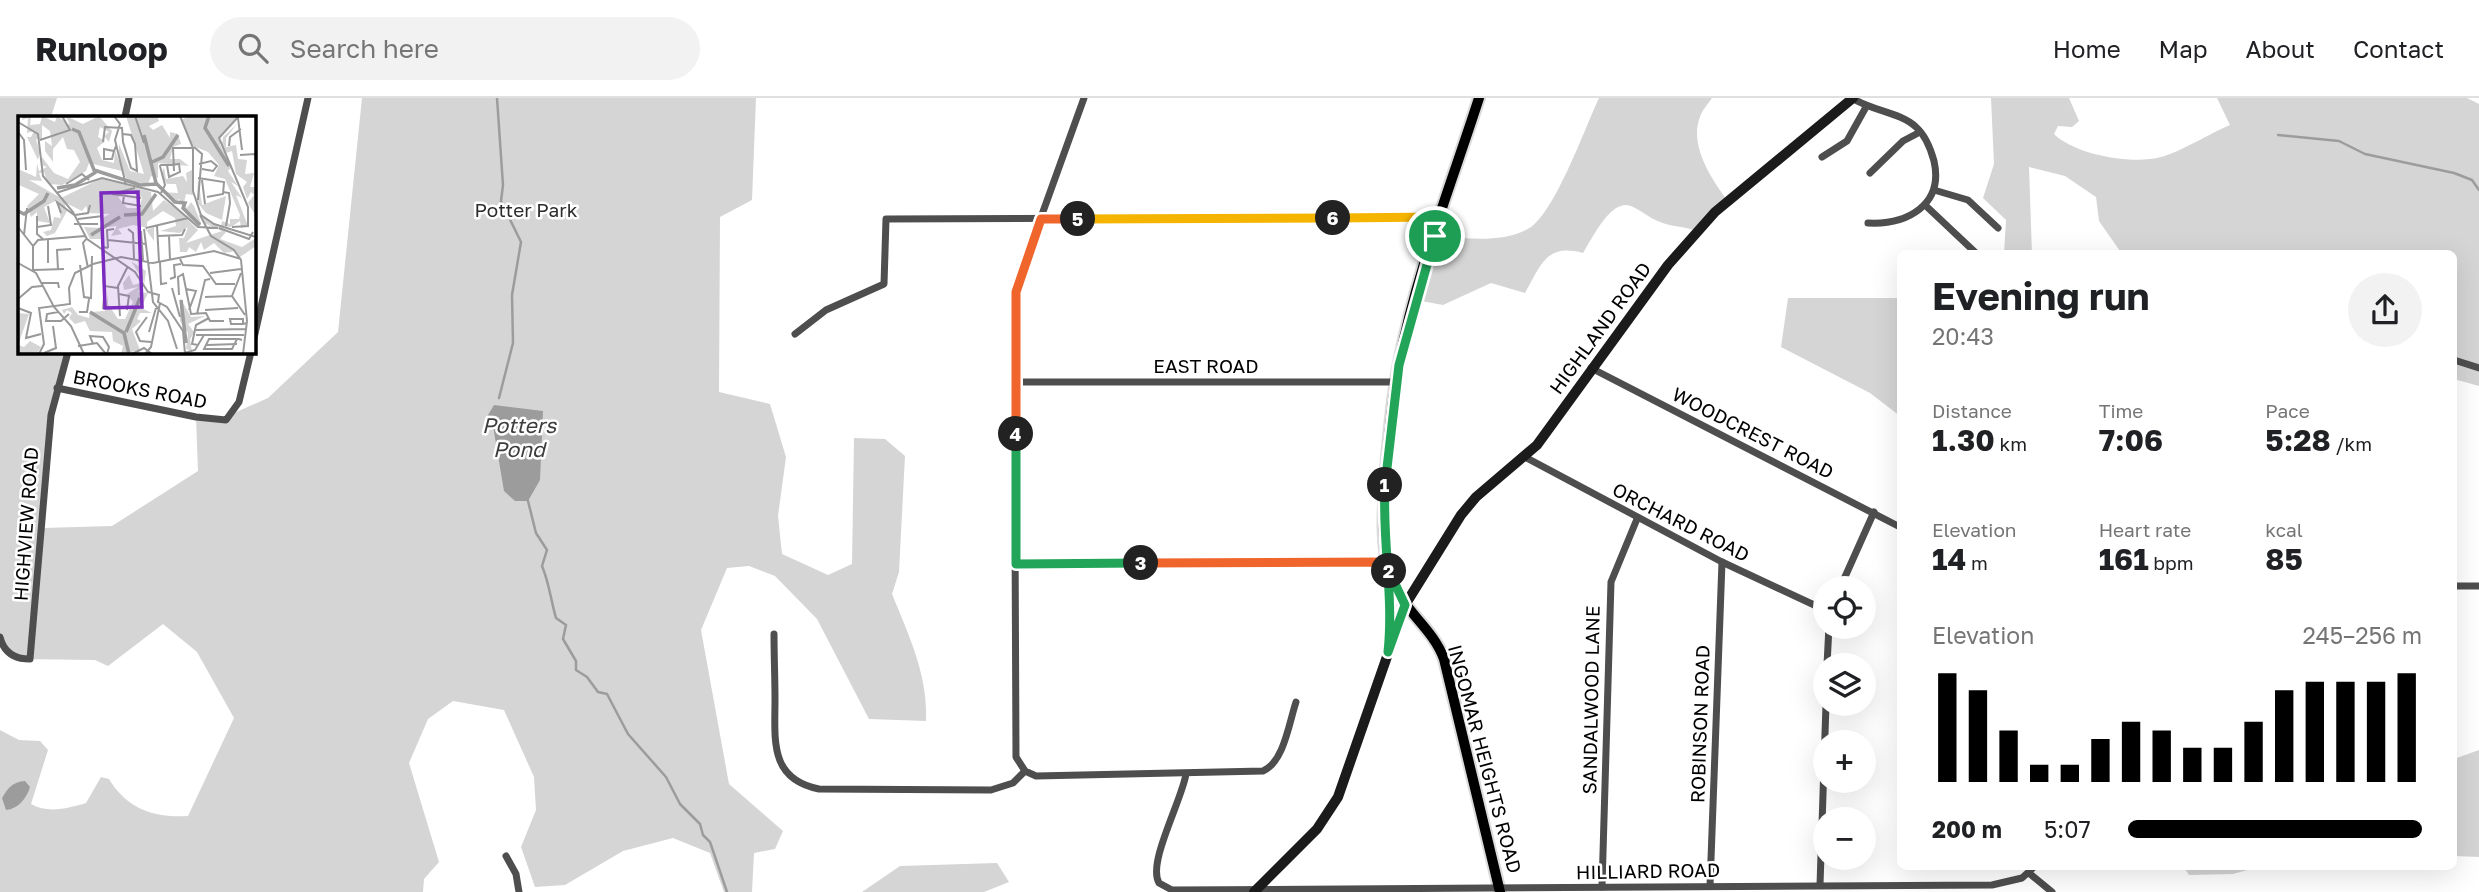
<!DOCTYPE html>
<html lang="en">
<head>
<meta charset="utf-8">
<style>
	:root { --surface:#fff; --page:#f2f2f2; --text:#202124; --muted:#757577; --line:#e0e0e0; --accent:#000 }
	body { margin:0; font-family:"Golos Text",sans-serif; background:var(--page); color:var(--text); height:100vh; display:flex; flex-direction:column; font-size:26px; white-space:nowrap }
	* { box-sizing:border-box; margin:0 }
	p { font-size:23px; color:var(--muted) }
	.icon { flex:none; width:38px; height:38px; fill:none; stroke:currentColor; stroke-width:2; stroke-linecap:round; stroke-linejoin:round }
	.map { position:relative; flex:1; overflow:hidden }
	.panel { position:absolute; left:1897px; top:152px; width:560px; height:620px; display:flex; flex-direction:column; background:var(--surface); border-radius:10px; box-shadow:0 7px 28px #0002 }
	.panel>* { flex:none }
	.fabs { position:absolute; left:1813px; top:478px; display:grid; gap:14px }
	.fabs a { display:grid; place-items:center; width:63px; height:63px; border-radius:50%; background:var(--surface); box-shadow:0 7px 28px #0002; font-size:35px }
	.pin { position:absolute; display:grid; place-items:center; width:60px; height:60px; color:#fff; margin:-30px; border:4px solid #fff; border-radius:50%; box-shadow:0 2px 7px #0007 }
	.km { position:absolute; width:35px; height:35px; margin:-18px; border-radius:50%; background:#222; color:#fff; font-size:19px; line-height:35px; text-align:center }
	.round { display:grid; place-items:center; flex:none; width:74px; height:74px; border-radius:37px; background:var(--page) }
	.headline { display:flex; align-items:center; justify-content:space-between; height:119px; padding:0 35px }
	h1 { font-size:38px; font-weight:700; line-height:52px }
	.stats { display:grid; grid-template-columns:repeat(3,1fr); gap:10px; height:119px; padding:7px 35px }
	.stats div { display:grid; align-content:center }
	.stats b { font-size:30px; font-weight:700 }
	.stats small { font-size:19px; font-weight:400 }
	.stats p { font-size:19px }
	.chart { height:196px; padding:14px 35px }
	.chart p { display:flex; justify-content:space-between }
	.chart svg { width:100%; height:126px; margin-top:7px; stroke:var(--accent); stroke-width:6 }
	ul { padding:0 35px; list-style:none; font-size:23px }
	li { display:grid; grid-template-columns:112px 84px 1fr; align-items:center; height:52px }
	li i { height:18px; border-radius:9px; background:var(--accent) }
	header { display:flex; align-items:center; gap:42px; box-sizing:border-box; height:98px; padding:0 35px; background:var(--surface); border-bottom:2px solid var(--line) }
	header strong { font-size:33px }
	nav { display:flex; gap:38px; margin-inline-start:auto; font-size:24px }
	.search { width:490px; height:63px; background:var(--page); display:flex; align-items:center; gap:18px; box-sizing:border-box; padding:0 24px; border-radius:38px; color:var(--muted); font-size:26px }
	.map>svg:first-child { display:block }
	.green { fill:#d5d5d5 }
	.water { fill:#9c9c9c }
	.lines { fill:none; stroke-linecap:round; stroke-linejoin:round }
	.stream { stroke:#9c9c9c; stroke-width:2.5 }
	.primary-casing { stroke:#dbdbdb; stroke-width:14 }
	.street { stroke:#4e4e4e; stroke-width:7 }
	.secondary { stroke:#1b1b1b; stroke-width:10 }
	.primary { stroke:#000; stroke-width:10 }
	.split-1-casing { stroke:#fff; stroke-width:14 }
	.split-2-casing { stroke:#fff; stroke-width:14 }
	.split-3-casing { stroke:#fff; stroke-width:14 }
	.split-4-casing { stroke:#fff; stroke-width:14 }
	.split-5-casing { stroke:#fff; stroke-width:14 }
	.split-6-casing { stroke:#fff; stroke-width:14 }
	.split-7-casing { stroke:#fff; stroke-width:14 }
	.split-1 { stroke:#22a559; stroke-width:9 }
	.split-2 { stroke:#22a559; stroke-width:9 }
	.split-3 { stroke:#f0652b; stroke-width:9 }
	.split-4 { stroke:#22a559; stroke-width:9 }
	.split-5 { stroke:#f0652b; stroke-width:9 }
	.split-6 { stroke:#f5b400; stroke-width:9 }
	.split-7 { stroke:#f5b400; stroke-width:9 }
	.labels { text-anchor:middle; stroke-width:5; stroke-linejoin:round; paint-order:stroke }
	.park-label { font-size:19px; fill:#2c2c2c; stroke:#fff }
	.street-label { font-size:19px; fill:#000; stroke:#fff }
	.water-label { font-size:21px; font-style:italic; fill:#3d3d3d; stroke:#fff }
	.inset-river { fill:none; stroke:#9c9c9c; stroke-width:3.5 }
	.inset-road { fill:none; stroke:#999; stroke-width:2 }
	.view { fill:#7b2cbf; fill-opacity:0.15; stroke:#7b2cbf; stroke-width:3.5 }
	.inset-edge { fill:none; stroke:#000; stroke-width:3.5 }
</style>
</head>
<body>
<header>
<strong>Runloop</strong>
<div class="search"><svg class="icon" aria-label="search" viewBox="0 0 24 24"><circle cx="10" cy="10" r="6"/><path d="M15 15l6 6"/></svg>Search here</div>
<nav><a>Home</a><a>Map</a><a>About</a><a>Contact</a></nav>
</header>
<div class="map">
<svg width="2479" height="794" viewBox="0 0 2479 794">
	<rect width="100%" height="100%" fill="#fff"/>
	<g class="green">
		<path d="M 0,0 L 57,0 L 51,19 L 19,19 L 19,254 L 68,254 L 57,290 L 43,430 L 112,428 L 198,373 L 196,319 L 226,322 L 234,315 L 268,300 L 338,234 L 362,0 L 756,0 L 752,102 L 720,119 L 719,294 L 770,306 L 786,359 L 778,418 L 782,456 L 828,477 L 852,466 L 854,340 L 885,341 L 905,358 L 899,474 L 892,496 C 909,538 928,577 926,623 L 869,621 L 817,521 L 775,478 L 749,468 L 727,470 L 701,532 L 729,686 L 783,733 L 775,751 L 754,755 L 752,794 L 724,794 L 710,755 L 673,740 L 623,753 L 565,787 L 535,789 L 521,749 L 536,712 L 534,679 L 504,612 L 453,603 L 428,621 L 409,665 L 439,764 L 424,781 L 423,794 L 0,794 L 0,632 L 19,642 L 40,643 L 48,652 L 31,706 C 48,716 69,710 86,705 L 101,679 L 109,681 C 127,711 154,720 188,718 L 234,620 L 197,554 L 163,526 L 108,568 L 95,562 L 18,561 L 0,539 Z"/>
		<path d="M 1599,0 L 1712,0 C 1708,6 1702,12 1700,19 C 1689,47 1711,80 1727,102 L 1697,133 C 1684,128 1671,129 1660,124 C 1649,120 1641,112 1631,108 C 1611,100 1592,141 1583,155 C 1546,145 1541,167 1525,195 L 1491,185 L 1443,207 L 1416,202 L 1435,138 C 1464,140 1505,146 1531,129 C 1556,111 1585,30 1599,0 Z"/>
		<path d="M 1991,0 L 2069,0 L 2079,23 L 2072,29 L 2058,28 L 2054,36 C 2075,57 2133,67 2161,59 C 2180,54 2209,36 2230,27 L 2217,0 L 2467,0 L 2479,6 L 2479,288 L 2454,281 L 2454,156 L 2122,156 L 2099,123 L 2096,99 L 2065,78 L 2029,69 L 2032,156 L 2004,156 L 2006,122 L 1983,100 L 1994,66 Z"/>
		<polygon points="1788,200 1900,200 1900,318 1870,295 1781,249"/>
		<polygon points="2479,652 2479,759 2454,758 2454,661"/>
		<polygon points="997,765 1009,784 984,794 862,794 900,768"/>
		<polygon points="2183,768 2262,768 2233,776 2189,777"/>
	</g>
	<g class="water">
		<polygon points="494,307 543,313 540,382 528,403 515,403 504,393 492,322 488,317"/>
		<path d="M 25,683 L 30,689 C 27,700 18,711 6,712 L 2,700 C 8,690 12,684 25,683 Z"/>
	</g>
	<g class="lines">
		<g class="stream">
			<polyline points="497,0 503,87 501,103 521,144 512,197 513,245 499,300"/>
			<polyline points="2278,37 2339,43 2365,56 2454,75 2472,82 2479,92"/>
			<path d="M 528,403 L 536,435 L 547,452 L 542,468 C 549,484 551,503 556,520 L 566,527 L 563,541 L 576,563 L 576,572 L 587,579 L 598,594 L 607,596 L 628,636 L 666,679 L 680,706 L 700,726 L 703,737 L 710,744 L 727,794"/>
		</g>
		<g class="primary-casing">
			<g id="primary">
				<path d="M 1479,0 C 1451,87 1416,175 1399,265 C 1392,300 1389,336 1386,371 C 1384,405 1380,444 1390,477 C 1400,511 1432,528 1444,561 L 1500,794"/>
				<polyline points="1388,481 1392,520 1388,554"/>
			</g>
		</g>
		<g class="street">
			<path d="M 1084,0 L 1018,183 L 1014,206 L 1016,659 L 1025,673 L 1036,678 L 1263,673 C 1284,664 1289,625 1296,604"/>
			<path d="M 1852,0 C 1872,13 1900,14 1916,29 C 1925,37 1931,52 1934,63 C 1944,107 1907,127 1868,125"/>
			<polyline points="125,19 129,0"/>
			<polyline points="1822,59 1847,43 1866,9"/>
			<polyline points="1870,75 1903,43 1920,34"/>
			<polyline points="1934,92 1968,102 1998,130"/>
			<polyline points="1925,107 1977,156"/>
			<polyline points="795,236 826,212 884,186 886,121 1441,119"/>
			<polyline points="254,240 308,0"/>
			<polyline points="2454,262 2479,270"/>
			<polyline points="1591,270 1900,429"/>
			<polyline points="1016,284 1396,284"/>
			<polyline points="57,290 196,319 226,322 239,304 251,254"/>
			<polyline points="1525,359 1722,464 1825,512"/>
			<polyline points="1016,466 1387,464"/>
			<polyline points="2454,488 2479,488"/>
			<polyline points="1840,490 1874,414"/>
			<path d="M 774,536 C 774,558 775,580 775,601 C 775,642 769,681 819,691 L 991,692 L 1013,685 L 1025,673"/>
			<path d="M 0,539 C 4,555 15,561 30,561 L 51,317 L 68,254"/>
			<polyline points="1827,567 1829,528"/>
			<path d="M 1186,676 C 1182,702 1147,765 1159,785 L 1172,792 L 1992,787 L 2022,780 L 2035,768"/>
			<polyline points="506,758 516,776 519,794"/>
			<polyline points="2029,775 2052,794"/>
			<polyline points="1820,787 1826,606"/>
			<polyline points="1710,788 1722,464"/>
			<polyline points="1602,789 1611,484 1637,421"/>
		</g>
		<polyline class="secondary" points="1254,794 1317,731 1338,699 1405,507 1461,417 1476,399 1537,347 1668,167 1715,114 1853,0"/>
		<use href="#primary" class="primary"/>
	</g>
	<g class="lines">
		<g class="split-1-casing">
			<polyline id="split-1" points="1385,387 1399,267 1435,138"/>
		</g>
		<g class="split-2-casing">
			<path id="split-2" d="M 1385,387 C 1382,443 1394,498 1388,554 L 1405,507 L 1389,473"/>
		</g>
		<g class="split-3-casing">
			<polyline id="split-3" points="1141,465 1387,464 1389,473"/>
		</g>
		<g class="split-4-casing">
			<polyline id="split-4" points="1016,336 1016,466 1141,465"/>
		</g>
		<g class="split-5-casing">
			<polyline id="split-5" points="1016,336 1016,194 1041,121 1078,121"/>
		</g>
		<g class="split-6-casing">
			<polyline id="split-6" points="1078,121 1333,120"/>
		</g>
		<g class="split-7-casing">
			<polyline id="split-7" points="1333,120 1441,119 1435,138"/>
		</g>
		<use href="#split-1" class="split-1"/>
		<use href="#split-2" class="split-2"/>
		<use href="#split-3" class="split-3"/>
		<use href="#split-4" class="split-4"/>
		<use href="#split-5" class="split-5"/>
		<use href="#split-6" class="split-6"/>
		<use href="#split-7" class="split-7"/>
	</g>
	<g class="labels">
		<g class="park-label">
			<text x="526" y="119">Potter Park</text>
		</g>
		<g class="street-label">
			<text transform="translate(1600 230) rotate(-54)" y="7">HIGHLAND ROAD</text>
			<text x="1206" y="275">EAST ROAD</text>
			<text transform="translate(140 291) rotate(11)" y="7">BROOKS ROAD</text>
			<text transform="translate(1753 335) rotate(27)" y="7">WOODCREST ROAD</text>
			<text transform="translate(1681 424) rotate(27)" y="7">ORCHARD ROAD</text>
			<text transform="translate(26 426) rotate(-86)" y="7">HIGHVIEW ROAD</text>
			<text transform="translate(1591 602) rotate(-89)" y="7">SANDALWOOD LANE</text>
			<text transform="translate(1700 626) rotate(-88)" y="7">ROBINSON ROAD</text>
			<text transform="translate(1485 661) rotate(75)" y="7">INGOMAR HEIGHTS ROAD</text>
			<text transform="translate(1648 773) rotate(-1)" y="7">HILLIARD ROAD</text>
		</g>
		<g class="water-label">
			<text x="519" y="335">Potters<tspan x="519" dy="24">Pond</tspan></text>
		</g>
	</g>
	<g transform="translate(18 18)">
		<rect width="238" height="238" fill="#fff"/>
		<path d="M 5,0 L 13,0 L 12,9 L 22,8 L 24,0 L 37,6 L 39,0 L 52,9 L 48,0 L 65,8 L 81,0 L 94,15 L 91,26 L 86,20 L 91,16 L 82,11 L 80,21 L 87,25 L 79,32 L 84,44 L 96,47 L 97,34 L 101,45 L 101,28 L 112,55 L 126,58 L 108,0 L 139,0 L 141,5 L 131,10 L 135,14 L 144,9 L 152,22 L 152,16 L 160,18 L 163,28 L 155,31 L 152,43 L 162,43 L 171,50 L 140,47 L 140,62 L 133,60 L 130,68 L 110,65 L 104,55 L 71,47 L 68,55 L 44,69 L 30,68 L 26,56 L 21,57 L 24,65 L 11,64 L 43,82 L 84,62 L 133,76 L 135,95 L 146,84 L 170,101 L 161,83 L 155,88 L 150,79 L 142,76 L 160,77 L 158,68 L 149,68 L 143,59 L 146,51 L 148,63 L 165,60 L 169,66 L 168,57 L 174,54 L 175,79 L 168,78 L 166,87 L 169,92 L 173,86 L 176,90 L 183,107 L 182,111 L 169,103 L 180,114 L 168,127 L 204,115 L 186,107 L 184,100 L 208,116 L 202,123 L 224,131 L 238,122 L 238,130 L 222,141 L 218,135 L 206,137 L 196,127 L 186,134 L 183,126 L 178,136 L 171,131 L 169,136 L 162,136 L 161,122 L 166,122 L 170,111 L 162,117 L 142,115 L 158,110 L 157,102 L 145,95 L 129,106 L 129,114 L 136,111 L 136,125 L 126,111 L 115,109 L 100,113 L 104,118 L 93,120 L 99,110 L 82,112 L 86,123 L 72,123 L 66,111 L 82,112 L 84,102 L 92,98 L 70,97 L 68,90 L 64,95 L 46,86 L 49,95 L 37,117 L 29,120 L 25,116 L 33,114 L 36,101 L 43,102 L 39,84 L 26,91 L 32,107 L 19,105 L 19,96 L 13,101 L 9,90 L 21,78 L 1,69 L 0,53 L 18,61 L 19,47 L 21,55 L 29,51 L 23,49 L 24,41 L 36,57 L 50,63 L 62,46 L 56,34 L 49,33 L 45,21 L 35,33 L 35,46 L 27,35 L 27,25 L 34,30 L 32,15 L 24,9 L 24,23 L 18,23 L 22,36 L 20,44 L 9,21 L 13,21 L 16,15 L 9,17 L 10,2 L 4,4 ZM 114,77 L 124,81 L 122,92 L 109,92 L 100,81 ZM 171,0 L 220,1 L 202,20 L 202,29 L 214,51 L 210,55 L 220,70 L 213,66 L 224,82 L 218,79 L 230,110 L 223,112 L 222,105 L 213,111 L 203,110 L 204,105 L 212,108 L 212,103 L 221,103 L 222,99 L 207,63 L 196,60 L 201,49 L 190,36 L 175,30 L 163,4 ZM 219,8 L 208,22 L 208,31 L 218,29 L 220,43 L 229,44 L 227,58 L 236,57 L 232,71 L 238,71 L 238,100 L 230,87 L 236,79 L 233,76 L 229,83 L 225,71 L 229,66 L 218,58 L 214,35 L 208,37 L 204,29 L 205,21 ZM 180,62 L 184,89 L 208,80 L 204,104 L 188,97 L 179,86 ZM 113,145 L 128,155 L 126,170 L 120,176 L 130,177 L 123,192 L 134,197 L 122,197 L 119,203 L 123,205 L 114,213 L 122,234 L 103,238 L 105,230 L 95,225 L 94,216 L 72,215 L 67,205 L 57,208 L 51,202 L 54,197 L 49,194 L 46,198 L 44,194 L 54,191 L 60,199 L 71,202 L 72,196 L 87,195 L 90,178 L 90,188 L 100,203 L 107,203 L 115,186 L 109,178 L 120,171 L 106,174 L 105,167 L 111,159 L 115,169 L 126,166 ZM 162,182 L 173,201 L 187,200 L 170,208 L 176,216 L 172,224 L 174,235 L 168,233 L 170,217 L 162,205 ZM 0,197 L 11,198 L 0,229 L 6,231 L 12,225 L 23,231 L 19,238 L 0,238 Z" fill="#d5d5d5" fill-rule="evenodd"/>
		<path class="inset-river" d="M 191,0 L 187,12 L 211,50M 54,13 L 61,16 L 76,54 L 122,69 L 139,68 L 157,86 L 167,87 L 165,92 L 182,109M 126,19 L 138,67M 134,46 L 145,41 L 160,19M 39,72 L 57,69 L 78,56M 0,95 L 6,98 L 26,85 L 30,77M 106,99 L 124,98 L 138,78M 73,119 L 102,101M 163,184 L 168,227M 72,196 L 106,217 L 111,238M 108,216 L 122,182"/>
		<path class="inset-road" d="M 96,0 L 102,8 L 97,24 L 108,69M 117,0 L 126,27M 162,0 L 175,32 L 175,75 L 183,99 L 196,108 L 238,121M 220,2 L 224,34M 0,6 L 20,18 L 25,60 L 55,96 L 69,123 L 117,156 L 130,176 L 141,179 L 140,186 L 149,191 L 165,215 L 167,238M 0,16 L 6,24 L 8,54M 22,24 L 52,14 L 44,0M 85,26 L 87,11 L 104,12 L 105,26 L 113,52 L 119,55 L 117,28 L 113,19 L 105,18M 211,30 L 212,21 L 223,13M 176,31 L 184,38 L 180,84M 96,35 L 94,43 L 86,43 L 86,33 L 96,35 L 98,30M 222,39 L 237,38 L 238,44M 181,48 L 193,45 L 199,50 L 195,55 L 184,53M 156,55 L 155,32 L 175,32M 180,62 L 206,66 L 205,78 L 189,81M 184,64 L 187,88M 48,68 L 64,58 L 71,64M 117,72 L 94,78 L 123,82M 205,76 L 211,77 L 212,87 L 208,110M 38,77 L 84,62 L 140,76 L 180,111 L 200,112M 143,77 L 147,69 L 142,50 L 143,49 L 154,49 L 161,48 L 162,56 L 151,61 L 149,49M 106,79 L 105,87 L 123,90M 43,97 L 39,86 L 56,99M 57,99 L 70,97 L 72,89M 182,99 L 193,120 L 216,134 L 223,144 L 229,205 L 225,238M 19,100 L 19,118 L 25,123M 60,103 L 85,100M 56,108 L 80,108M 139,109 L 141,146M 0,111 L 15,130M 19,111 L 33,109 L 30,90M 214,111 L 230,110 L 230,91 L 201,22 L 221,0M 128,112 L 170,102M 201,112 L 231,123 L 235,116M 110,113 L 115,117 L 116,143M 126,113 L 135,186 L 150,205 L 159,233M 123,115 L 125,144M 6,119 L 9,92M 140,120 L 164,119 L 167,113M 151,120 L 152,144M 69,122 L 65,127 L 70,152M 90,124 L 128,128M 90,132 L 85,131 L 86,170 L 100,172M 90,132 L 89,114 L 96,113M 162,143 L 165,149 L 185,150 L 198,168 L 217,168M 142,146 L 143,168 L 149,167M 0,147 L 18,157 L 36,191 L 53,210 L 66,238M 30,147 L 30,123M 62,149 L 66,181 L 73,182 L 74,140M 40,153 L 39,134 L 53,133M 16,154 L 46,153M 15,155 L 15,130 L 20,124 L 67,120M 192,157 L 223,153M 223,157 L 214,180 L 227,199M 152,163 L 157,161 L 156,149 L 163,148M 23,167 L 40,167 L 41,172M 154,172 L 162,201M 168,173 L 178,175 L 171,194M 101,178 L 111,180 L 109,194M 161,179 L 160,161 L 165,158 L 173,198 L 188,197 L 192,205 L 206,205M 187,181 L 214,180M 0,183 L 14,171 L 24,170M 0,192 L 13,197 L 8,222 L 23,218M 85,193 L 87,171M 187,194 L 220,192M 40,196 L 29,198 L 28,205 L 43,205 L 51,198M 61,196 L 69,196 L 71,183M 179,198 L 187,164 L 192,163M 102,200 L 100,170 L 110,150M 129,201 L 118,216 L 122,225 L 133,226M 225,208 L 225,203 L 212,203 L 213,208 L 225,208 L 229,207M 178,214 L 228,213M 131,216 L 138,192M 178,219 L 226,219M 219,223 L 214,233 L 186,233 L 191,223 L 221,223 L 224,224M 75,228 L 72,220 L 85,221 L 91,231 L 89,238M 180,229 L 174,228 L 178,209 L 191,202M 189,229 L 219,228M 60,230 L 79,227 L 88,238M 26,237 L 38,232 L 35,210M 21,238 L 26,228 L 21,192 L 52,188 L 51,172 L 57,157 L 75,148 L 103,141 L 135,147 L 196,135 L 223,143M 114,238 L 126,232 L 134,238M 127,238 L 133,231 L 142,187M 163,238 L 177,234 L 186,219"/>
		<path class="view" d="M 120,76 L 124,191 L 87,192 L 83,77 Z"/>
		<rect width="238" height="238" class="inset-edge"/>
	</g>
</svg>
<div class="fabs">
<a><svg class="icon" aria-label="locate" viewBox="0 0 24 24"><circle cx="12" cy="12" r="6"/><path d="M12 2v4M12 18v4M2 12h4M18 12h4"/></svg></a>
<a><svg class="icon" aria-label="layers" viewBox="0 0 24 24"><path d="M12 4l9 5-9 5-9-5zM3 14l9 5 9-5"/></svg></a>
<a>+</a>
<a>−</a>
</div>
<div class="pin" style="left:1435px;top:138px;background:#1e9e55"><svg class="icon" aria-label="arrive" viewBox="0 0 24 24"><path d="M6 21V4h12l-3 4 3 4H6"/></svg></div>
<b class="km" style="left:1385px;top:387px">1</b>
<b class="km" style="left:1389px;top:473px">2</b>
<b class="km" style="left:1141px;top:465px">3</b>
<b class="km" style="left:1016px;top:336px">4</b>
<b class="km" style="left:1078px;top:121px">5</b>
<b class="km" style="left:1333px;top:120px">6</b>
<section class="panel">
<div class="headline"><div><h1>Evening run</h1><p>20:43</p></div><a class="round"><svg class="icon" aria-label="share" viewBox="0 0 24 24"><path d="M12 15V3M7 8l5-5 5 5M5 13v7h14v-7"/></svg></a></div>
<div class="stats">
<div><p>Distance</p><b>1.30<small> km</small></b></div>
<div><p>Time</p><b>7:06</b></div>
<div><p>Pace</p><b>5:28<small> /km</small></b></div>
</div>
<div class="stats">
<div><p>Elevation</p><b>14<small> m</small></b></div>
<div><p>Heart rate</p><b>161<small> bpm</small></b></div>
<div><p>kcal</p><b>85</b></div>
</div>
<div class="chart"><p><span>Elevation</span>245–256 m</p>
<svg viewBox="0 0 160 44" preserveAspectRatio="none"><path d="M5 44V6M15 44V12M25 44V26M35 44V38M45 44V38M55 44V29M65 44V23M75 44V26M85 44V32M95 44V32M105 44V23M115 44V12M125 44V9M135 44V9M145 44V9M155 44V6"/></svg>
</div>
<ul>
<li><b>200 m</b>5:07<i style="width:100%"></i></li>
</ul>
</section>
</div>
</body>
</html>
